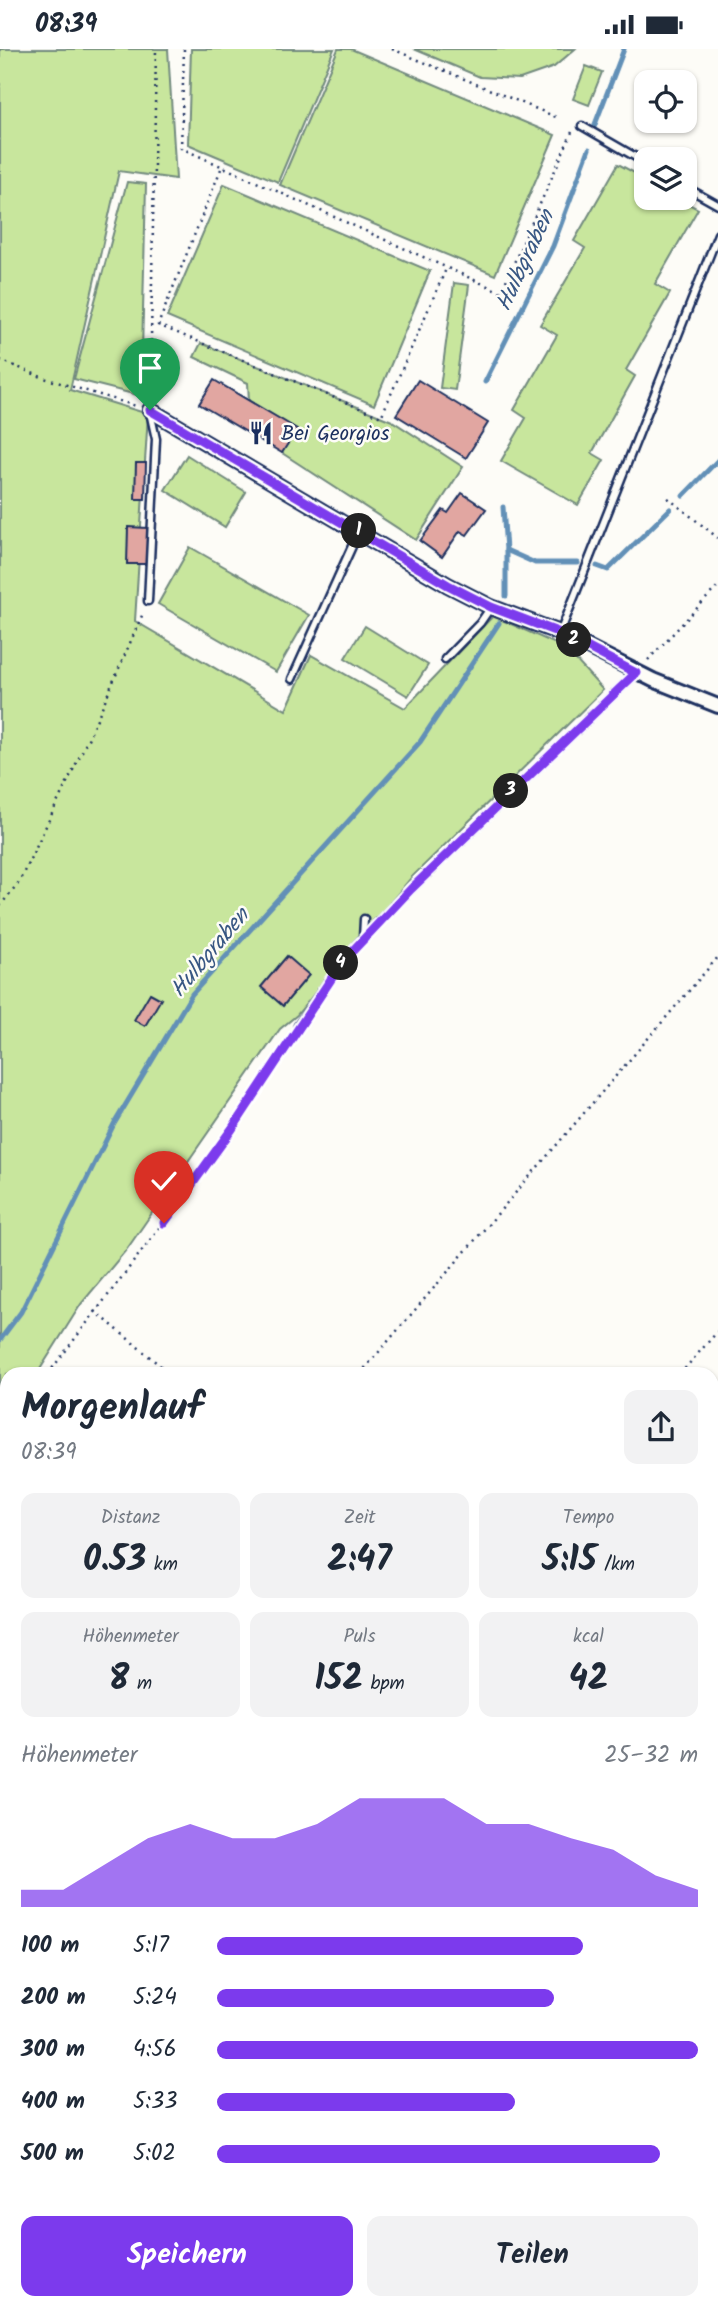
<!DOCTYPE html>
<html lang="de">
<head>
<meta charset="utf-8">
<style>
	:root { --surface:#fff; --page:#f2f2f3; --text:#1f2937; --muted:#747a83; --accent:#7c3aed }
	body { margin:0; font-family:Kalam,sans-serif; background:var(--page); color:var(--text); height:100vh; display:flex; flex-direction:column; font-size:26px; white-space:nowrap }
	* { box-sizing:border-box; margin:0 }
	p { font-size:23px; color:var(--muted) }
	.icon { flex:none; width:38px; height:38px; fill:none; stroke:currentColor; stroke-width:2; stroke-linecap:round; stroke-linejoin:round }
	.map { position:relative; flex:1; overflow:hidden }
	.sheet { position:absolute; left:0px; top:1318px; width:719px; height:943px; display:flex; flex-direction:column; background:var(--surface); border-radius:21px 21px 0 0; box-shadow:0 2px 5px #0004 }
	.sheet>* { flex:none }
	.buttons { position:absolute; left:634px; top:21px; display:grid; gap:14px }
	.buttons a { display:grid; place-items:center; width:63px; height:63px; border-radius:14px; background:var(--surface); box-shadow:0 2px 5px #0004; font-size:35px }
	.pin { position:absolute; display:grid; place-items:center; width:60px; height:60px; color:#fff; margin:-72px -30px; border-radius:50% 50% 50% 0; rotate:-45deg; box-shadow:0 0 7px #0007 }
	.pin .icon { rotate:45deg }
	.km { position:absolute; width:35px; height:35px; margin:-18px; border-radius:50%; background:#222; color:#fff; font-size:19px; line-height:35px; text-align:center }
	.round { display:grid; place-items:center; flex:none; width:74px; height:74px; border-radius:14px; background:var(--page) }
	.summary { display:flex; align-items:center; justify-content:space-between; height:119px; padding:0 21px }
	h1 { font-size:38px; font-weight:700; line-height:52px }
	.metrics { display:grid; grid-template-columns:repeat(3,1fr); gap:10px; height:119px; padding:7px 21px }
	.metrics div { display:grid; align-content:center; border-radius:14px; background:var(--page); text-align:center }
	.metrics b { font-size:35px; font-weight:700 }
	.metrics small { font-size:19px; font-weight:400 }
	.metrics p { font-size:19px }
	.chart { height:196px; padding:14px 21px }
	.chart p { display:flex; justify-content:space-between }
	.chart svg { width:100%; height:126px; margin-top:7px; fill:var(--accent); opacity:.7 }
	.action { display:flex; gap:14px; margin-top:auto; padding:14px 21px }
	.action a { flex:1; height:80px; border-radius:14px; background:var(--accent); color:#fff; font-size:28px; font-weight:700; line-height:80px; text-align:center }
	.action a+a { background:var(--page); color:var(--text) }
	ul { padding:0 21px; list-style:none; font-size:23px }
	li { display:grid; grid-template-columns:112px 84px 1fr; align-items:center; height:52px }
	li i { height:18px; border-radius:9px; background:var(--accent) }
	.status { display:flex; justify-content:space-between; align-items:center; height:49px; padding:0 35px; background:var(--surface); direction:ltr }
	.status svg { height:19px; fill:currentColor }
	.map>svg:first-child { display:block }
	.green { fill:#c8e69d; stroke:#728a7e; stroke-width:2 }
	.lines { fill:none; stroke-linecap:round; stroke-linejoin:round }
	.stream { stroke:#6290b7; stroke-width:5 }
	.building { fill:#e1a6a1; stroke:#1b2f5e; stroke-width:2 }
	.service-casing { stroke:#1b2f5e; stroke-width:11 }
	.minor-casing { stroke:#1b2f5e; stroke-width:18 }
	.tertiary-casing { stroke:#1b2f5e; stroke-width:21 }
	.path { stroke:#1b2f5e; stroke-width:2.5; stroke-dasharray:2 5; stroke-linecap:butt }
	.service { stroke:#fdfcf7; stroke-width:6 }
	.minor { stroke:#fdfcf7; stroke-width:12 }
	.tertiary { stroke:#fdfcf7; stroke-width:16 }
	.route-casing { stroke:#fff; stroke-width:14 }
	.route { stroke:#7c3aed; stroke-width:9 }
	.labels { text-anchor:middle; stroke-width:5; stroke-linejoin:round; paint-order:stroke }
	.poi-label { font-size:21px; fill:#1b2f5e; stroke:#fdfcf7; text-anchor:start }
	.water-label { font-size:23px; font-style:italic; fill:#385783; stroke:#fdfcf7 }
</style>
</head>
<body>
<div class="status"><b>08:39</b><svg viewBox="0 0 49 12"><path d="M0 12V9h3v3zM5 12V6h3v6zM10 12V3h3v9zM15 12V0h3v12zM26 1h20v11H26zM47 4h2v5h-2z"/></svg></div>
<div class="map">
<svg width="718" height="2260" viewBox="0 0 718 2260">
	<rect width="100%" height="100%" fill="#fdfcf7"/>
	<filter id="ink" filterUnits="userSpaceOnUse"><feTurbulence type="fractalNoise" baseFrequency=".0143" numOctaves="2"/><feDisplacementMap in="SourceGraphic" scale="14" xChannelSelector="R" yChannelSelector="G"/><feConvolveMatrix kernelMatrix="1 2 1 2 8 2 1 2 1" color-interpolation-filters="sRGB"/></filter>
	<g filter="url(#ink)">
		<g class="green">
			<polygon points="0,0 168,0 176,130 119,122 70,341 148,365 135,572 286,661 311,606 405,659 493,567 565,599 603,641 411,829 297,966 280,980 127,1200 81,1255 37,1325 7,1325 7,1364 0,1373"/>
			<polygon points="191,0 334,0 278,133 188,95"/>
			<polygon points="338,0 351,0 555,86 495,226 280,136"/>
			<polygon points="414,0 575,0 554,18 520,30 480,28"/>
			<polygon points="586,17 602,23 589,56 573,50"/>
			<polygon points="618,115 646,130 646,149 678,149 698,160 655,235 670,244 626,321 635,327 592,404 604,411 578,456 501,412 526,369 514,361 557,286 540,276 585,199 574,192"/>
			<polygon points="127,133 146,135 141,347 74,330"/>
			<polygon points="224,135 430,222 374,356 167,268"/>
			<polygon points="454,234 469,236 455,341 440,339"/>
			<polygon points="201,294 392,372 463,418 416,491 282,404 296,380 249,352 248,334 194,308"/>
			<polygon points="187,406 246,443 225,478 165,441"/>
			<polygon points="190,498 309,566 276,623 158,555"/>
			<polygon points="365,577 428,616 408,647 345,609"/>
			<polygon points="712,1327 718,1332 718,1458 712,1453"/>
		</g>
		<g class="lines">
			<g class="stream">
				<polyline points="594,78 624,0"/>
				<polyline points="485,333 553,197 589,100"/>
				<polyline points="683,447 718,411"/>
				<polyline points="503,458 506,501 506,547"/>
				<polyline points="506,501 535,514 578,514"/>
				<polyline points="597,517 608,521 670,460"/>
				<polyline points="0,1291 21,1263 114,1075 192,945 420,693 499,574"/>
			</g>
		</g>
		<g class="building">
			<polygon points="175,312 177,329 164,330 163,313"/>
			<polygon points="214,331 297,380 282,404 199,355"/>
			<polygon points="418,331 488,374 466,409 396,366"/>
			<polygon points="136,414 146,414 145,450 135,450"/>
			<polygon points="462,444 486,460 467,486 460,482 442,508 420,492 443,461 448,464"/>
			<polygon points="128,478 148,479 146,515 127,515"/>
			<polygon points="287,907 309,926 283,957 261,938"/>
			<polygon points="150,944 161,950 145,977 134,971"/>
		</g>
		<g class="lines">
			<g class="service-casing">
				<g id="service">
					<polyline points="582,77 646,114"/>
					<polyline points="684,137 718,156"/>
					<polyline points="148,552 156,390 150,363"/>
					<polyline points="560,584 718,185"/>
					<polyline points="445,610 480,574 491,558"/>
					<polyline points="292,630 358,484"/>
					<polyline points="363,889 364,870"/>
					<polyline points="298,977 343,912 363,889 411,840 636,624"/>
				</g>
			</g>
			<g class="minor-casing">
				<polyline id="minor" points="150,361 448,536 491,558 560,584 653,631 718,657"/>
			</g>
			<g class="tertiary-casing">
				<g id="tertiary">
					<polyline points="0,1742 7,1745"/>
					<polyline points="712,2078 718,2081"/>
				</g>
			</g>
			<g class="path">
				<polyline points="184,0 181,99 501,243 572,83"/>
				<polyline points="392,0 556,68"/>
				<polyline points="221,120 158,276 381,368 446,220"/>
				<polyline points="0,311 44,329 136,357"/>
				<polyline points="150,348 156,0"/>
				<polyline points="668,449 718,489"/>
				<polyline points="648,611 718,537"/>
				<polyline points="0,857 19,833 89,688 144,562"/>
				<polyline points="95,1262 170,1325"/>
				<path d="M 48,1325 C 133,1213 218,1106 292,986"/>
				<polyline points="360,1325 718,908"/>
				<polyline points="680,1325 718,1282"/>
				<polyline points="0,1388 7,1379"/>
				<polyline points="712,1622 718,1616"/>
				<polyline points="0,1711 7,1715"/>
				<polyline points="0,1774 7,1778"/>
				<polyline points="712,1790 718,1795"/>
				<polyline points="712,1888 718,1886"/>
				<polyline points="712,2047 718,2049"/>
				<polyline points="0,2130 7,2121"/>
				<polyline points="712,2137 718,2145"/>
				<polyline points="0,2198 7,2202"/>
				<polyline points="712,2237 718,2232"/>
				<polyline points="95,2254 105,2260"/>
				<polyline points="688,2260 695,2254"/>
			</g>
			<use href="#service" class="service"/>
			<use href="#minor" class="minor"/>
			<use href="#tertiary" class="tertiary"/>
		</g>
	</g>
	<g class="lines" filter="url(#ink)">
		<g class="route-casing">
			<polyline id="route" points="150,361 448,536 491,558 560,584 636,624 411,840 343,912 232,1080 164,1174"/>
		</g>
		<use href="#route" class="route"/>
	</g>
	<defs>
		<g id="restaurant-bare" transform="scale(1.89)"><path d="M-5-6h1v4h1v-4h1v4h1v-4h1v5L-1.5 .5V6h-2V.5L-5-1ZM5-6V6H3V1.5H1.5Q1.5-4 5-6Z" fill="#1b2f5e" stroke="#fdfcf7" stroke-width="2.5" paint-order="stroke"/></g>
	</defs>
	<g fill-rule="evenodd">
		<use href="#restaurant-bare" x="261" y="384"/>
	</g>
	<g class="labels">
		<g class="poi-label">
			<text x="281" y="391">Bei Georgios</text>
		</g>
		<g class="water-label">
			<text transform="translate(524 211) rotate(-65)" y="8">Hulbgraben</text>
			<text transform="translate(209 903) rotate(-50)" y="8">Hulbgraben</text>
		</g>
	</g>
</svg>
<div class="buttons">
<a><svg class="icon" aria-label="locate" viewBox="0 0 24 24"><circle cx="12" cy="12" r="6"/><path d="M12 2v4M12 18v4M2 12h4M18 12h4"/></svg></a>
<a><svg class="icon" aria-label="layers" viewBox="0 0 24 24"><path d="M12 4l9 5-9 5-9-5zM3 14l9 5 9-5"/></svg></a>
</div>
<div class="pin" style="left:150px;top:361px;background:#1e9e55"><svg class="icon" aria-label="arrive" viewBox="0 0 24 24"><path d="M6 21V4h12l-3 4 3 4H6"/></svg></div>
<div class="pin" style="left:164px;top:1174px;background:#d93025"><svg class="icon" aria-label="check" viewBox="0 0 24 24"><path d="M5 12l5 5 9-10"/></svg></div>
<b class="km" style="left:359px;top:482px">1</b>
<b class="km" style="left:574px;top:591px">2</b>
<b class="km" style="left:511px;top:742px">3</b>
<b class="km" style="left:341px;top:914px">4</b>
<section class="sheet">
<div class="summary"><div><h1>Morgenlauf</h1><p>08:39</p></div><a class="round"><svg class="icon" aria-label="share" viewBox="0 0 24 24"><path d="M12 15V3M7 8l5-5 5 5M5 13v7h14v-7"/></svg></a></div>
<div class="metrics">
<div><p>Distanz</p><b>0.53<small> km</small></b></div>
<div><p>Zeit</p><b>2:47</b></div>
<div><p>Tempo</p><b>5:15<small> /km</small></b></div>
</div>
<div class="metrics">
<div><p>Höhenmeter</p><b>8<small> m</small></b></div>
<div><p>Puls</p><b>152<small> bpm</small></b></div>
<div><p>kcal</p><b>42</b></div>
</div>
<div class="chart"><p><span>Höhenmeter</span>25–32 m</p>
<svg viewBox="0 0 160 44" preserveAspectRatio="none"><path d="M0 44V38L10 38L20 29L30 20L40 15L50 20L60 20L70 15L80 6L90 6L100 6L110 15L120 15L130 20L140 24L150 33L160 38V44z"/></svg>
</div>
<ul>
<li><b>100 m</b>5:17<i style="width:76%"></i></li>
<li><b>200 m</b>5:24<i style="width:70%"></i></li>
<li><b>300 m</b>4:56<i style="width:100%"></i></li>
<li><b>400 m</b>5:33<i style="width:62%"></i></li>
<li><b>500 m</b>5:02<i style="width:92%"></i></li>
</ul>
<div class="action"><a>Speichern</a><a>Teilen</a></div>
</section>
</div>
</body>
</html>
